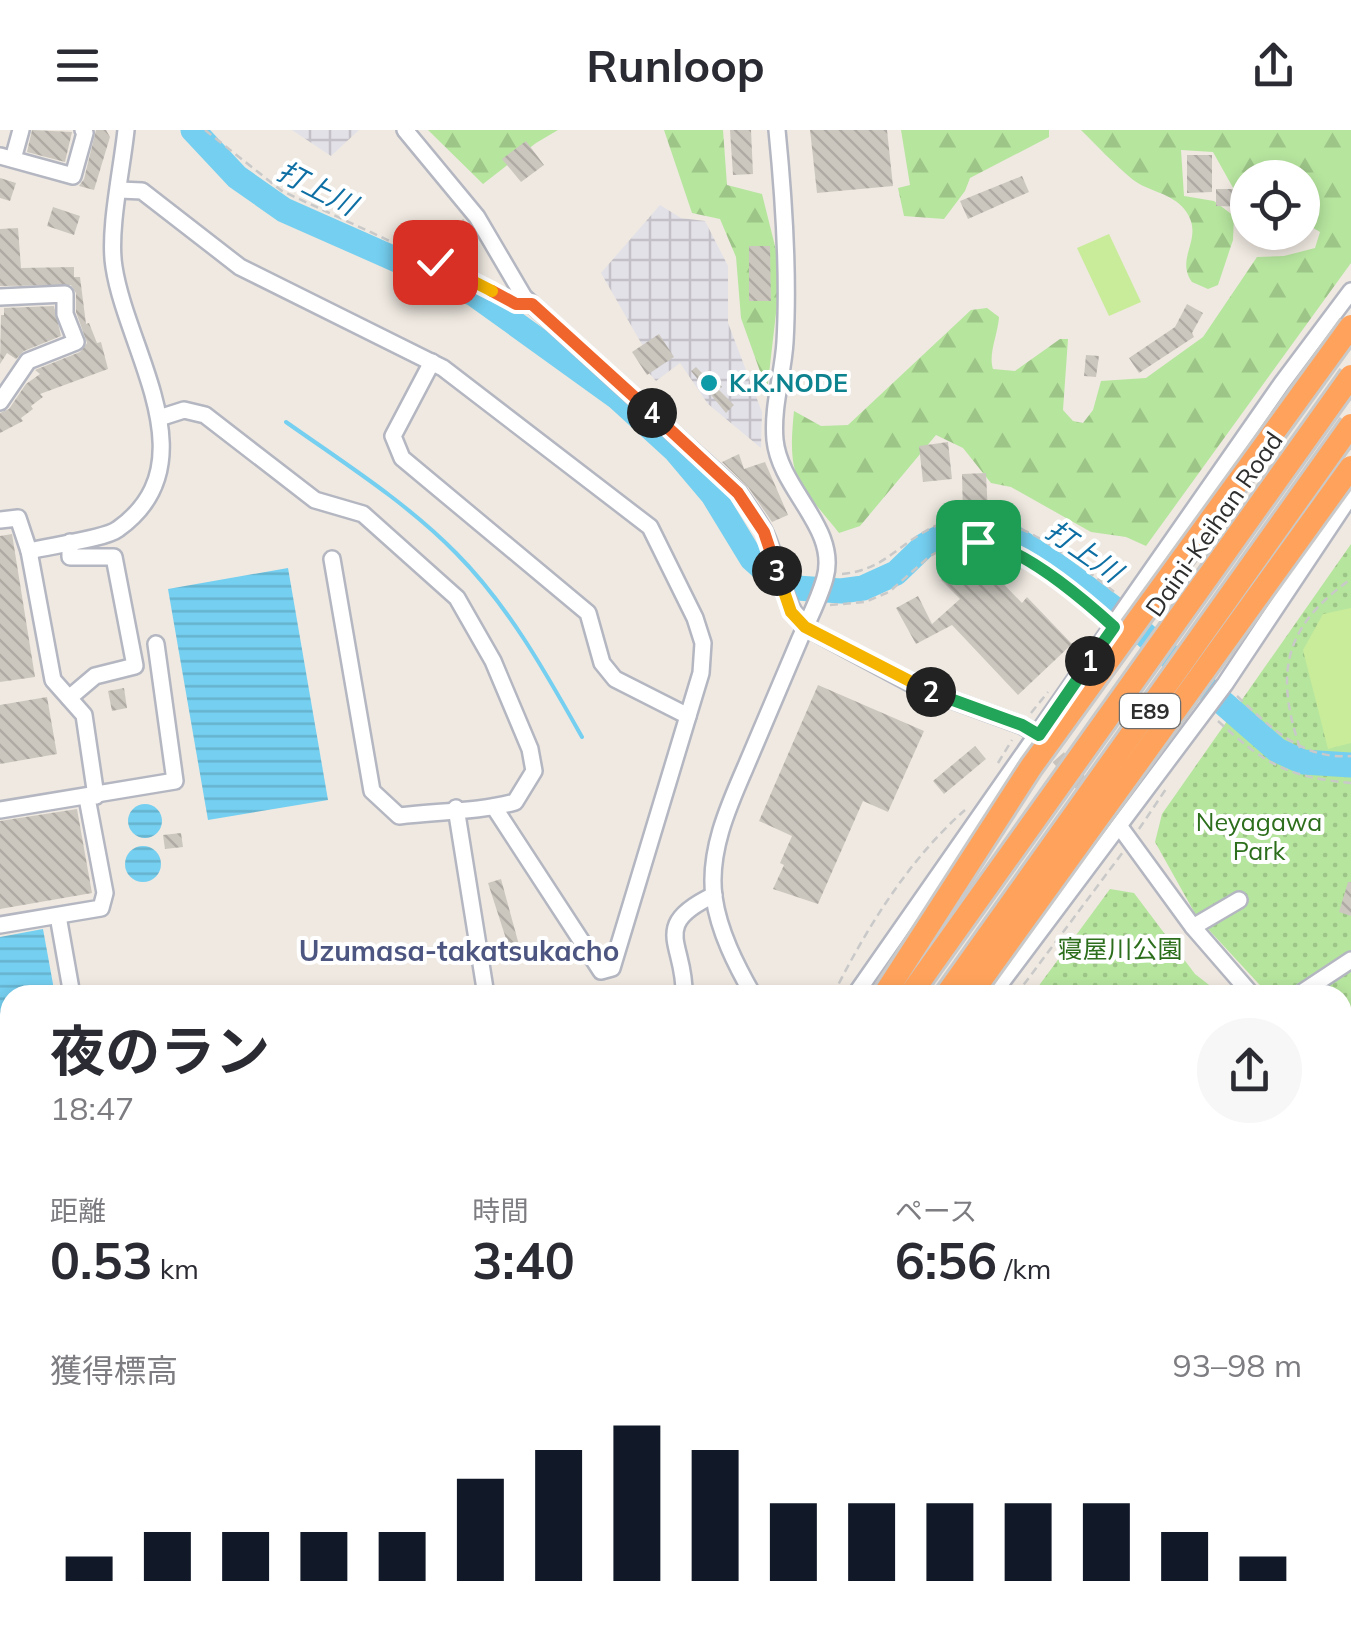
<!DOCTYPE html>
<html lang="ja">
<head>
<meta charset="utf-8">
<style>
	:root { --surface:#fff; --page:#f7f7f7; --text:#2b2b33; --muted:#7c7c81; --accent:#111827 }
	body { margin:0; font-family:Mulish,"Noto Sans JP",sans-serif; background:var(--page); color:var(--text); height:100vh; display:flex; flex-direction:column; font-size:38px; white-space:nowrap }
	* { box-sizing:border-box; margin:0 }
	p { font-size:32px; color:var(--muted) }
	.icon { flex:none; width:55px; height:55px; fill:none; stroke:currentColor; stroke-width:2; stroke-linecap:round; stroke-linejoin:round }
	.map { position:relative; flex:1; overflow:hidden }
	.details { position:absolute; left:0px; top:855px; width:1352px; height:642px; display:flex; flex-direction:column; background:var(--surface); border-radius:30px 30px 0 0; box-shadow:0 5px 15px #0003 }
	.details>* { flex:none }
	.buttons { position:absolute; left:1230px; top:30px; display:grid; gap:20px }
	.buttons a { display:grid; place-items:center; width:90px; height:90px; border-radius:50%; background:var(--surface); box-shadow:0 5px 15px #0003; font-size:50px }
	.pin { position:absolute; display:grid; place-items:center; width:85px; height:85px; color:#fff; margin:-42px; border-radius:20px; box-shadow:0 5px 15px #0006 }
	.km { position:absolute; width:50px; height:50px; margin:-25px; border-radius:50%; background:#222; color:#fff; font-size:28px; line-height:50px; text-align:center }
	.round { display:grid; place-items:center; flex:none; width:105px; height:105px; border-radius:52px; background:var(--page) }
	.summary { display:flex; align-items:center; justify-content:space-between; height:170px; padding:0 50px }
	h1 { font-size:55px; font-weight:700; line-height:75px }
	.stats { display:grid; grid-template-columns:repeat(3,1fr); gap:15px; height:170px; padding:10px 50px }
	.stats div { display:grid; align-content:center }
	.stats b { font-size:50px; font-weight:700 }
	.stats small { font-size:28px; font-weight:400 }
	.stats p { font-size:28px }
	.chart { height:280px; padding:20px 50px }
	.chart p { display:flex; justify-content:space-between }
	.chart svg { width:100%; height:180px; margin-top:10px; stroke:var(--accent); stroke-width:6 }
	header { display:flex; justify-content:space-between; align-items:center; height:130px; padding:0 50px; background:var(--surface); font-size:45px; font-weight:700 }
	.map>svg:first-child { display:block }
	.industrial { fill:url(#industrial-grid) }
	.forest { fill:url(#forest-firs) }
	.cemetery { fill:url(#cemetery-stones) }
	.park { fill:url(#park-dots) }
	.pitch { fill:#c9ec9a }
	.water { fill:url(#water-rules) }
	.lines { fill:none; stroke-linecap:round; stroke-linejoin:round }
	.stream { stroke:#75cff0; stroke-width:4 }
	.river { stroke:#75cff0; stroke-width:25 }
	.building { fill:url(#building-back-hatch) }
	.minor-tunnel { stroke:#c8c4bd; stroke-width:15; stroke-dasharray:15 8; stroke-linecap:butt }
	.highway-tunnel { stroke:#c8c4bd; stroke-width:22; stroke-dasharray:22 11; stroke-linecap:butt }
	.minor-casing { stroke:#b4b7c1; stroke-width:20 }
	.major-casing { stroke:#c9c9c9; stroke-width:25 }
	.path { stroke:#c9c9c9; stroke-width:2.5; stroke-dasharray:8 5; stroke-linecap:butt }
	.minor { stroke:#fff; stroke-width:15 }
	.major { stroke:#f2d163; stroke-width:20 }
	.highway-bridge-casing { stroke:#c9c9c9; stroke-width:28; stroke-linecap:butt }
	.highway-bridge { stroke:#ffa35c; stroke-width:22 }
	.split-1-casing { stroke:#fff; stroke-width:20 }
	.split-2-casing { stroke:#fff; stroke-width:20 }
	.split-3-casing { stroke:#fff; stroke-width:20 }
	.split-4-casing { stroke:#fff; stroke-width:20 }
	.split-5-casing { stroke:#fff; stroke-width:20 }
	.split-6-casing { stroke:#fff; stroke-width:20 }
	.split-1 { stroke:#22a559; stroke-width:12 }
	.split-2 { stroke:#22a559; stroke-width:12 }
	.split-3 { stroke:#f5b400; stroke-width:12 }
	.split-4 { stroke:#f0652b; stroke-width:12 }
	.split-5 { stroke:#f0652b; stroke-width:12 }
	.split-6 { stroke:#f5b400; stroke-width:12 }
	.culture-dot { fill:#0f9aa8; stroke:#fff; stroke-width:4 }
	.labels { text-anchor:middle; stroke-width:8; stroke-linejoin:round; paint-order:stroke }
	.shield { fill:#fff; stroke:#6d6d6d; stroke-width:2.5 }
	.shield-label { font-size:22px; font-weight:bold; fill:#2e2e2e }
	.culture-label { font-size:25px; font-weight:bold; fill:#0d838f; stroke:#fff; text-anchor:start }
	.street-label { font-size:25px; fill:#2e2e2e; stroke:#fff }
	.park-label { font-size:25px; fill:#2c6e1b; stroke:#fff }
	.water-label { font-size:28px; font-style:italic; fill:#0d6fa3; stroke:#fff }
	.neighbourhood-label { font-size:28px; font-weight:bold; fill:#4d5680; stroke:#fff }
</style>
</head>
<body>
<header><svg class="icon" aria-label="menu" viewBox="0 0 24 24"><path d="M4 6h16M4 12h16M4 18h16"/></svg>Runloop<svg class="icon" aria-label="share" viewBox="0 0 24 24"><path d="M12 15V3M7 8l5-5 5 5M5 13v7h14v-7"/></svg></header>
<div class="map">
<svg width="1351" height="1496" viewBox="0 0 1351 1496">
	<defs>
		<pattern id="industrial-grid" width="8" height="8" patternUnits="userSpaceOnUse" patternTransform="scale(2.5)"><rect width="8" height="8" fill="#e3e1e8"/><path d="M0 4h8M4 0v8" fill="none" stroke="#c3c1c7"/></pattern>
		<pattern id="forest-firs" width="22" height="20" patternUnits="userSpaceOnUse" patternTransform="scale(2.5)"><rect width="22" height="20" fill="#b6e59e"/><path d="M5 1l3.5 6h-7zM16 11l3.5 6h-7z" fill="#9dc588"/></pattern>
		<pattern id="cemetery-stones" width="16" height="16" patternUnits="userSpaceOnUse" patternTransform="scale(2.5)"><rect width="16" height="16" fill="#c8d9b8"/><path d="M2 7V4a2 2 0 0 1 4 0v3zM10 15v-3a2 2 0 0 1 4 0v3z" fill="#acbb9e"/></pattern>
		<pattern id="park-dots" width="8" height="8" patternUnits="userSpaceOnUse" patternTransform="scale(2.5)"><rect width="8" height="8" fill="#b6e59e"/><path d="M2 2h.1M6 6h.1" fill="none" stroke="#9dc588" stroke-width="1.8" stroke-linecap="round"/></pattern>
		<pattern id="water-rules" width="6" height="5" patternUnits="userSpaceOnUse" patternTransform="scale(2.5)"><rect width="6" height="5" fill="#75cff0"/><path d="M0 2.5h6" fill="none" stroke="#66b2ce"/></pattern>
		<pattern id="building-back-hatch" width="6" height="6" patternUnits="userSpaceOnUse" patternTransform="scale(2.5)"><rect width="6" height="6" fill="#cbc7bf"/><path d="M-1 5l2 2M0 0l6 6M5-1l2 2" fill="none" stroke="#afaba4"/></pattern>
	</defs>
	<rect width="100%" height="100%" fill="#efe9e1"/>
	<g class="industrial">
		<polygon points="292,0 359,0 331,26"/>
		<polygon points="660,75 681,88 705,91 728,136 728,193 762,282 761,318 708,274 680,233 656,251 636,228 644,218 601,143"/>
	</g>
	<g class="forest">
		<polygon points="428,0 558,0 536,13 483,54"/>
		<polygon points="664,0 723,0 727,55 762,64 781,140 767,261 741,188 736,127 720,89 692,83"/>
		<polygon points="901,0 1049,0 1049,7 970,48 965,61 944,89 904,86 898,58 910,55"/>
		<path d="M 1081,0 L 1351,0 L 1351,133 L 1146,416 L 1126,407 L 1091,402 L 1011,357 L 991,353 L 963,318 L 936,305 L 860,396 L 839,403 C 797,350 787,351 794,281 L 821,296 L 848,295 L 971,180 L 987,178 L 999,187 C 998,204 988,224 993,239 L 1015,241 L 1060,209 L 1068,209 L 1063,280 L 1073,291 L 1083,293 L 1093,280 L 1101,251 L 1146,248 L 1203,207 L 1257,127 L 1284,126 L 1315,118 L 1320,102 L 1303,92 L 1302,48 L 1248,48 L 1247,73 L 1241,72 L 1213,22 L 1181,20 L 1184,66 L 1214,71 L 1234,86 L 1233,110 L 1218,155 L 1208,159 L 1192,152 C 1174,127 1206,108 1185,80 C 1171,62 1148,62 1132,49 C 1114,34 1097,16 1081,0 Z"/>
	</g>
	<polygon class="cemetery" points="10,1239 10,1342 0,1348 0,1254"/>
	<g class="park">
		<polygon points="1351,414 1351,930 1343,926 1342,865 1269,865 1197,787 1155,712 1162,684"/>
		<polygon points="1110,759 1134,763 1195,844 1222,865 1032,865"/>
		<polygon points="1342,957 1351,964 1351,1011 1343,1025"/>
		<polygon points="1343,1112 1351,1117 1351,1251 1343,1263"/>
		<polygon points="1344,1403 1351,1404 1351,1475 1344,1475"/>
	</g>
	<g class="pitch">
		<polygon points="1109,104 1141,172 1109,186 1077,118"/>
		<polygon points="1351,478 1351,613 1328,619 1303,520 1323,484"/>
	</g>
	<g class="water">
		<polygon points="288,438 328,670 208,690 168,459"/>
		<circle cx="145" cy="691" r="17"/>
		<circle cx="143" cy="734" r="18"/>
		<polygon points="43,799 55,865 10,865 10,1102 0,1045 0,807"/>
	</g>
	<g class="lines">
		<path class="stream" d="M 286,292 C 344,333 406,372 456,423 C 508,475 546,543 582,607"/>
		<polyline class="river" points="193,0 237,47 284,80 474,164 617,267 675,320 713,365 752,429 771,446 797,458 841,461 863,458 896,443 925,415 955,400 986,399 1013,407 1062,439 1120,483 1277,620 1303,632 1351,635"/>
	</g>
	<g class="building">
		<polygon points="32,0 72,2 65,32 27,22"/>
		<polygon points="96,0 106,0 110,7 94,60 79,56 84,49"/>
		<polygon points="730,0 751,0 753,44 733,45"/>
		<polygon points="810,0 887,0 893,56 817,63"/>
		<polygon points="526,11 544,35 521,52 502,29"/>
		<polygon points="1187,25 1212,25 1212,62 1187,63"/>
		<polygon points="1022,46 1029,62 968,89 960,71"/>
		<polygon points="0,48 16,53 10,71 0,68"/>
		<polygon points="1216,59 1248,59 1248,77 1216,76"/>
		<polygon points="53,77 80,86 74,105 47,96"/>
		<polygon points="463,89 473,102 466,109 454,99"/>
		<polygon points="18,98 21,138 74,137 74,147 80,147 86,194 89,193 97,213 101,212 108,239 40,264 43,267 31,276 33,279 21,288 23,291 0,303 0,283 9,279 26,254 40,244 35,240 80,222 87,213 76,182 76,163 71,155 0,156 0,99"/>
		<polygon points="1259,102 1295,102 1293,115 1258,107"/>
		<polygon points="749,116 770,116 771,171 749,171"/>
		<polygon points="1187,174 1203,183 1192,203 1194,207 1139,243 1129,228 1175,197"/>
		<polygon points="54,176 61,206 24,221 16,229 7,223 0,234 1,185 4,185 4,178"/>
		<polygon points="659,204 674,227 647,245 632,222"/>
		<polygon points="1086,225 1099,226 1096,247 1084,246"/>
		<polygon points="696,237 703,244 709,240 722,257 718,259 734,275 726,283 691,241"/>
		<polygon points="948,312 952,349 923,352 919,316"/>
		<polygon points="739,324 744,339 765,332 788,385 772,392 748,357 722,332"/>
		<polygon points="986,343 988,384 963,385 962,344"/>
		<polygon points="12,404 35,547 0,552 0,406"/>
		<polygon points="958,432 977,452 990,440 1022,473 1027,467 1072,514 1018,565 952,495 916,514 896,478 918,466 932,494 960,469 941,450"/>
		<polygon points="818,555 924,601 888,682 863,671 818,774 773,759 784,735 780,733 792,706 759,691"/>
		<polygon points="124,558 127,578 112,581 108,561"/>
		<polygon points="47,567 57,624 0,634 0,575"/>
		<polygon points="975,616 986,629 944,664 933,651"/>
		<polygon points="77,679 92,763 0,779 0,691"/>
		<polygon points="181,703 183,717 165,719 163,705"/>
		<polygon points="501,749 519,815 509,818 488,753"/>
		<polygon points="1348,752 1351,752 1351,786 1339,782"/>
	</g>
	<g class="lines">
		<polyline class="minor-tunnel" points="1043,610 1120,697"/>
		<g class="highway-tunnel">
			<polyline points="208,1496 221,1488"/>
			<polyline points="246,1496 260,1488"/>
			<polyline points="327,1496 340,1488"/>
		</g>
		<g class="minor-casing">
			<g id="minor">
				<path d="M 405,0 L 477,87 L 524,167 L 739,363 C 747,376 758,389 765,403 C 780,435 780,469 805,497 L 917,557 L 1021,595 L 1039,605"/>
				<polyline points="0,26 73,46 85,3 83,0"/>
				<polyline points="13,29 21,0"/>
				<polyline points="120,60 142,61 240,137 443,238 650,397 695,488 703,513 701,543 612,838 601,841 494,677"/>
				<polyline points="0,167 65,164 65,184 76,212 28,231 0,272"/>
				<polyline points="432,232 393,306 402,328 588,483 602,533 615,549 688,586"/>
				<path d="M 159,288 L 184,280 L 205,285 L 315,370 L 363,384 L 457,468 L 493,531 L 530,619 L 534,641 L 515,672 C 478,682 438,681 399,686 L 372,661 L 332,429"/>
				<path d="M 0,390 L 18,388 L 29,421 C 48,416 105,409 118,399 C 211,333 127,222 114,137 C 108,101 122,39 126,0"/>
				<polyline points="29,421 53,550 84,585 96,666"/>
				<polyline points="69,568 95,546 135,536 114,427 70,427 70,412"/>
				<polyline points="456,678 486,865"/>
				<polyline points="0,680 175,651 156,514"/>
				<polyline points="1120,697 1193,797 1252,865"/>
				<polyline points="58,786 72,865"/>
				<polyline points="0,795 101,778 105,763 87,668"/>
				<polyline points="1193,797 1239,770"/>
				<path d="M 684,865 C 686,814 648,796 714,765"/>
				<path d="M 753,865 C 736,835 719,802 714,767 C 708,722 728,677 746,636 C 763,595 781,553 799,511 C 808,490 819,470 825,448 C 839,398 780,360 775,310 C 772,276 783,245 785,212 C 789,142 784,70 777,0"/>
				<polyline points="855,865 1282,253 1351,161"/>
				<polyline points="992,865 1225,554 1351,365"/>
				<polyline points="1298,865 1351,830"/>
				<polyline points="1342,935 1351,940"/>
				<polyline points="1343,1032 1351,1036"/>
				<polyline points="0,1125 10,1123"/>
				<polyline points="0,1149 10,1148"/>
				<polyline points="0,1160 10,1173"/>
				<polyline points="0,1250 7,1240 10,1226"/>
				<polyline points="0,1356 10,1349"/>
				<polyline points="1342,1395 1351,1398"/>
				<polyline points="0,1412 10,1417"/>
				<polyline points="1342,1480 1351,1481"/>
				<polyline points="0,1484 7,1496"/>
				<polyline points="64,1488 68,1496"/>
				<polyline points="104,1488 108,1496"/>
				<polyline points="688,1488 688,1496"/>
				<polyline points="791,1488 792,1496"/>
				<polyline points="633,1493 653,1496"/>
				<polyline points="136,1496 140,1488"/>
				<polyline points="174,1496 189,1488"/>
				<polyline points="294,1496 299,1488"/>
				<polyline points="382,1496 395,1488"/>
				<polyline points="727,1496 727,1488"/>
				<polyline points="869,1496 870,1488"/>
				<polyline points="977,1496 979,1488"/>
				<polyline points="1122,1496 1182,1488"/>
				<polyline points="1319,1496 1320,1488"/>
			</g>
		</g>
		<g class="major-casing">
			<g id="major">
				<polyline points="0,1443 10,1457"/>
				<polyline points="32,1488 39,1496"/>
			</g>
		</g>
		<g class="path">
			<polyline points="205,0 282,61 435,132 508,170"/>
			<path d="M 842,444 C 881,440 893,420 924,402 C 994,359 1063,423 1117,464"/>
			<polyline points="830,475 865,472 889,462 930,426 949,416 978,412 1006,416 1100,485"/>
			<path d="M 1237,566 C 1270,597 1302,630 1351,626"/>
			<polyline points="1031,583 1048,562"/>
			<path d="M 1218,591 C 1265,634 1287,647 1351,653"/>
			<path d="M 1300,618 C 1274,541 1285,496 1351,449"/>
			<polyline points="998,633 1012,610"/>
			<polyline points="1139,699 1168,656"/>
			<path d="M 833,865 C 866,799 909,729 965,680"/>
			<polyline points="1016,865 1123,722"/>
			<polyline points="1342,900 1351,904"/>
			<polyline points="1342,906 1351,911"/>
			<polyline points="1342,1425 1345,1413"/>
			<polyline points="1342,1445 1351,1446"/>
			<polyline points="152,1493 161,1488"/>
			<polyline points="409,1495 421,1488"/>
		</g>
		<use href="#minor" class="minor"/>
		<use href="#major" class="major"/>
		<g class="highway-bridge-casing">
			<g id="highway-bridge">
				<polyline points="884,865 1031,637 1351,196"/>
				<polyline points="910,865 1351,246"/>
				<polyline points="946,865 1351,295"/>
				<polyline points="970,865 1351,337"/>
			</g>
		</g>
		<use href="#highway-bridge" class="highway-bridge"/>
	</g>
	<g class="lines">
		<g class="split-1-casing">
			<path id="split-1" d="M 978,412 C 1019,414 1082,468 1114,497 L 1090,531"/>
		</g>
		<g class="split-2-casing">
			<polyline id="split-2" points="931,562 1022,595 1039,605 1090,531"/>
		</g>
		<g class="split-3-casing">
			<polyline id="split-3" points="777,441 791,482 805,497 931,562"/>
		</g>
		<g class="split-4-casing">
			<polyline id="split-4" points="652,283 738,363 764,402 777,441"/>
		</g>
		<g class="split-5-casing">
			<polyline id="split-5" points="492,161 516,174 532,174 652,283"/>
		</g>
		<g class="split-6-casing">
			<polyline id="split-6" points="435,132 492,161"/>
		</g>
		<use href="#split-1" class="split-1"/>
		<use href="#split-2" class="split-2"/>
		<use href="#split-3" class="split-3"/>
		<use href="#split-4" class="split-4"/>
		<use href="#split-5" class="split-5"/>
		<use href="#split-6" class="split-6"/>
	</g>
	<circle class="culture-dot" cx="709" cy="253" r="10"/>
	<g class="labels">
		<rect class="shield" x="1120" y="564" width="60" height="34" rx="8"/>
		<g class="shield-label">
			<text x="1150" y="589">E89</text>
		</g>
		<g class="culture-label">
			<text x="729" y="262">K.K.NODE</text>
		</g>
		<g class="street-label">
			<text transform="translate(1214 394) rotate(-55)" y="9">Daini-Keihan Road</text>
		</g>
		<g class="park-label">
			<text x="1259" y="701">Neyagawa<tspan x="1259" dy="29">Park</tspan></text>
			<text x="1120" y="828">寝屋川公園</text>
		</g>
		<g class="water-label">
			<text transform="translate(317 58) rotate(27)" y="10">打上川</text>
			<text transform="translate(1084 421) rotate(35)" y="10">打上川</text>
		</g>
		<g class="neighbourhood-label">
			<text x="459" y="831">Uzumasa-takatsukacho</text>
		</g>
	</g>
</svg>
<div class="buttons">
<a><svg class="icon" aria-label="locate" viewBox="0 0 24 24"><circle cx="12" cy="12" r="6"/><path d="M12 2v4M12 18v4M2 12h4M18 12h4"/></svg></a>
</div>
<div class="pin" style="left:978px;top:412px;background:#1e9e55"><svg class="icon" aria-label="arrive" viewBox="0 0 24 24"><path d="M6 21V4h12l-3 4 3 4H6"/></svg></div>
<div class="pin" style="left:435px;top:132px;background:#d93025"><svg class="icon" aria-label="check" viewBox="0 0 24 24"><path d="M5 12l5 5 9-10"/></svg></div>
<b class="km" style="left:1090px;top:531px">1</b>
<b class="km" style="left:931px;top:562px">2</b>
<b class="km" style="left:777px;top:441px">3</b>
<b class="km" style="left:652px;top:283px">4</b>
<section class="details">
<div class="summary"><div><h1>夜のラン</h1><p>18:47</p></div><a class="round"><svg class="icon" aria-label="share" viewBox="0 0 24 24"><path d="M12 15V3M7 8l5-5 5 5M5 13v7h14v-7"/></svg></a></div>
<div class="stats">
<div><p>距離</p><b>0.53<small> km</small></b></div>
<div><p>時間</p><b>3:40</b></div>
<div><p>ペース</p><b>6:56<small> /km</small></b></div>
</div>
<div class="chart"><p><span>獲得標高</span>93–98 m</p>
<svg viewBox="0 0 160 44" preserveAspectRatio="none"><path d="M5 44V38M15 44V32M25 44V32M35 44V32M45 44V32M55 44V19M65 44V12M75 44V6M85 44V12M95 44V25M105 44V25M115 44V25M125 44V25M135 44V25M145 44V32M155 44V38"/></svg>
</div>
</section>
</div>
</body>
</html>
